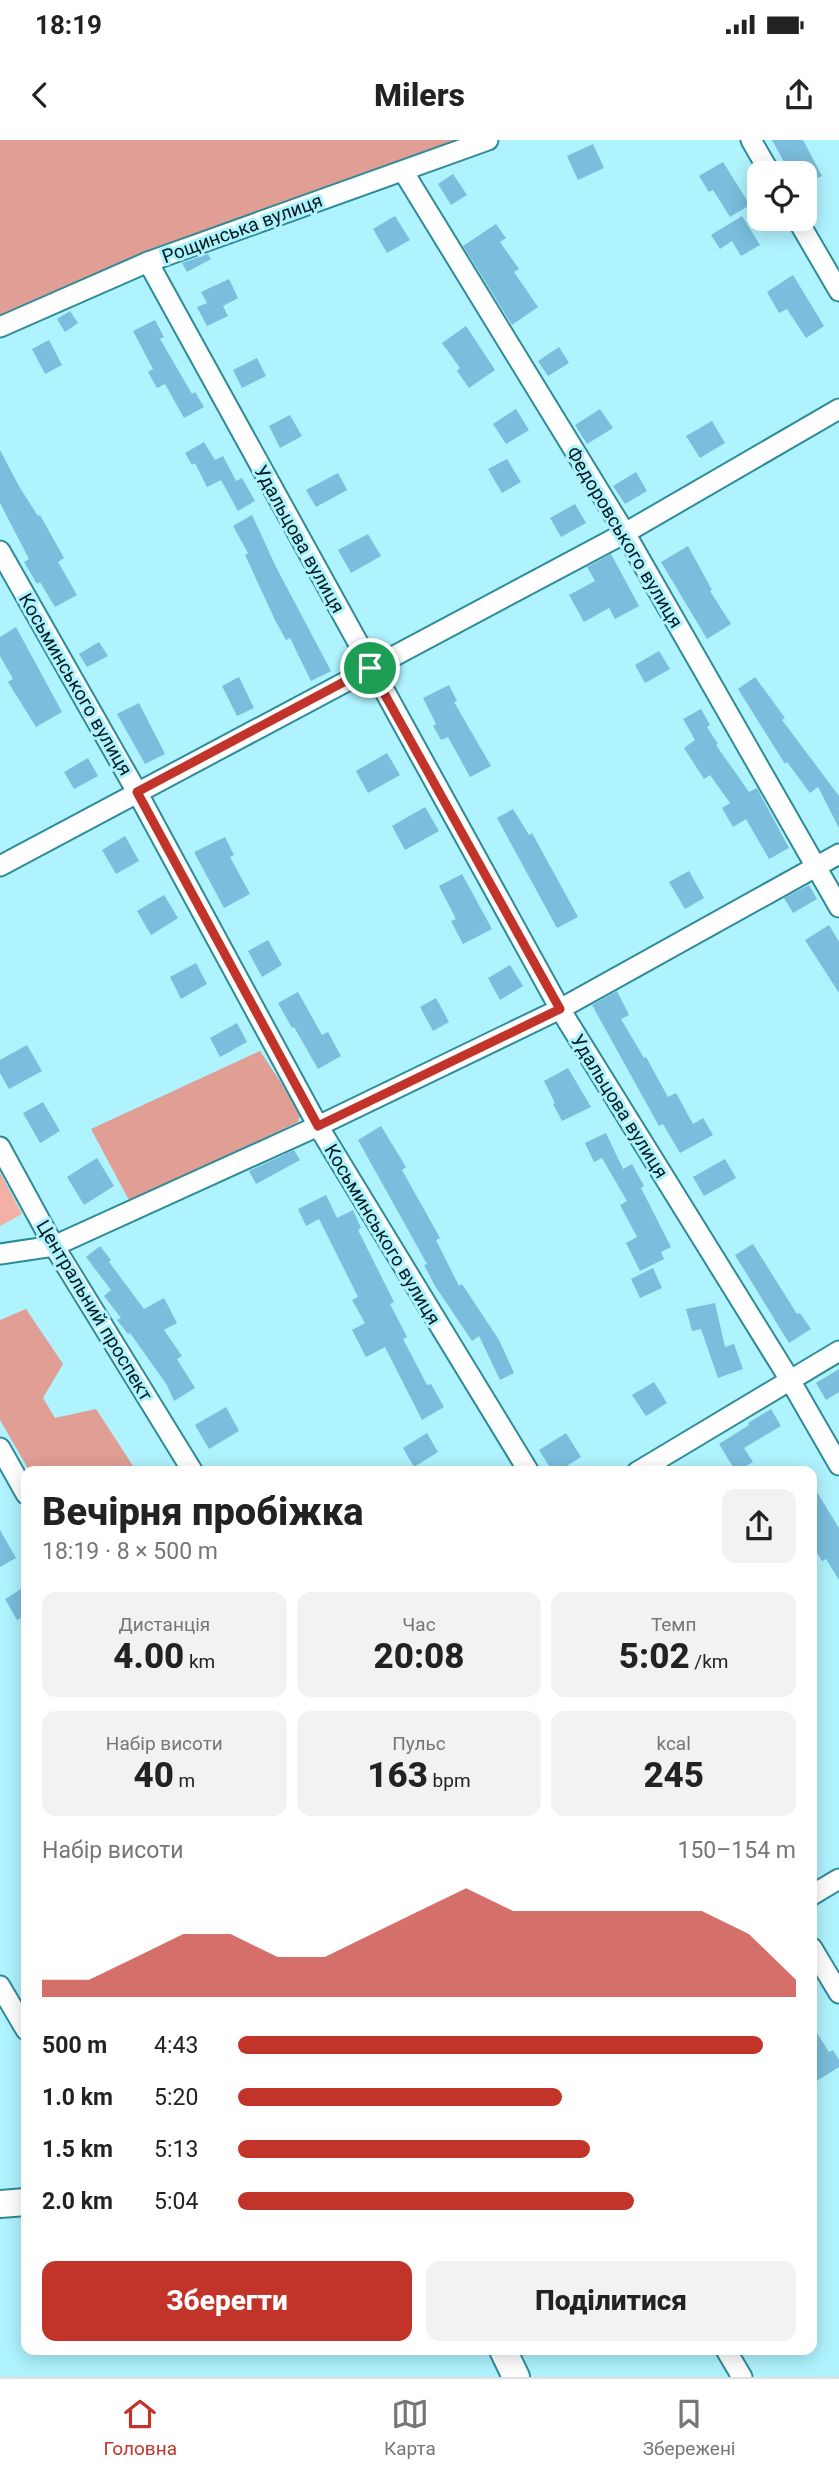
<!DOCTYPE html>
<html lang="uk">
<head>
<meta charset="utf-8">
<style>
	:root { --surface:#fff; --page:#f2f2f2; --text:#222; --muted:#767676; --line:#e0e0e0; --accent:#c2342a }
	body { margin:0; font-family:Roboto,sans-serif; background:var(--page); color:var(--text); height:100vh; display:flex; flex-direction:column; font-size:26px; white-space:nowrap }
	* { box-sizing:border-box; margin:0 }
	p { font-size:23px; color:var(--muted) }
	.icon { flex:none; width:38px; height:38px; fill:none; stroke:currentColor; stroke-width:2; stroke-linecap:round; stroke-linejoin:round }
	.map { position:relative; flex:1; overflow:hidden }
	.details { position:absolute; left:21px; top:1326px; width:796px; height:889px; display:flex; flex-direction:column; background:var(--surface); border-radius:14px; box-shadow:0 4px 18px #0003 }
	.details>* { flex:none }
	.buttons { position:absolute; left:747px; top:21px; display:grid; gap:14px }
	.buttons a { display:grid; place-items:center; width:70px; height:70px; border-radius:14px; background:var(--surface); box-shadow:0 4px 18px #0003; font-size:35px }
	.pin { position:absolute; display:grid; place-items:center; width:60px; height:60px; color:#fff; margin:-30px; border:4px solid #fff; border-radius:50%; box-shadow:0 2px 7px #0007 }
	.round { display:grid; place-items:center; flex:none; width:74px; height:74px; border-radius:14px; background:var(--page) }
	.headline { display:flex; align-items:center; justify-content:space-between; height:119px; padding:0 21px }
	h1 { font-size:38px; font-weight:800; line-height:52px }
	.figures { display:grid; grid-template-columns:repeat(3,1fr); gap:10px; height:119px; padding:7px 21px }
	.figures div { display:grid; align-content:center; border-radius:14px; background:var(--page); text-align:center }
	.figures b { font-size:35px; font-weight:800 }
	.figures small { font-size:19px; font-weight:400 }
	.figures p { font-size:19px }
	.chart { height:196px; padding:14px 21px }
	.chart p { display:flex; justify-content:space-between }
	.chart svg { width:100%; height:126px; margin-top:7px; fill:var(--accent); opacity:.7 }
	.button { display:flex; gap:14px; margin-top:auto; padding:14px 21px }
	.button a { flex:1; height:80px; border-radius:14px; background:var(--accent); color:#fff; font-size:28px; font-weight:800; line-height:80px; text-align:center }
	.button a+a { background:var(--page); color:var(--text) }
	ul { padding:0 21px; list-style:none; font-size:23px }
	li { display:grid; grid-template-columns:112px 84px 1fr; align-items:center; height:52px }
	li i { height:18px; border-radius:9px; background:var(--accent) }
	.status { display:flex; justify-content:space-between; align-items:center; height:49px; padding:0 35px; background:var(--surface); direction:ltr }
	.status svg { height:19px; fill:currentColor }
	header { display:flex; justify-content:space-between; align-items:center; height:91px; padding:0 21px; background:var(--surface); font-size:32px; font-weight:800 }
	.tab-bar { display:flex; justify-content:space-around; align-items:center; height:98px; border-top:2px solid var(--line); background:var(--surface); font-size:19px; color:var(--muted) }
	.tab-bar a { display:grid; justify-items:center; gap:4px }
	.tab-bar .active { color:var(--accent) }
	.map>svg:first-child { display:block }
	.green { fill:#f2b0a6 }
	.forest { fill:#e09e94 }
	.building { fill:#7abddc }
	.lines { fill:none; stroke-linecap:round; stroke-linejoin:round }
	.minor-casing { stroke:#2e8b98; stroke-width:23 }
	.secondary-casing { stroke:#2e8b98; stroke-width:30 }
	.minor { stroke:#fff; stroke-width:19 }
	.secondary { stroke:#fff; stroke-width:26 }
	.route-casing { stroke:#fff; stroke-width:14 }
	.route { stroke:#c2342a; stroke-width:9 }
	.labels { text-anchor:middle; stroke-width:6; stroke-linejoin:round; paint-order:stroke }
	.street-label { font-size:19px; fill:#011c21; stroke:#aff3fe }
</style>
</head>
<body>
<div class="status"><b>18:19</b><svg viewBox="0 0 49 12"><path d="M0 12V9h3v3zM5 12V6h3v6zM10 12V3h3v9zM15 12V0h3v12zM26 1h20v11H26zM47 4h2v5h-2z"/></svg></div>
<header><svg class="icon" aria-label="back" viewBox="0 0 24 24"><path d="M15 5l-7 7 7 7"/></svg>Milers<svg class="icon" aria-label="share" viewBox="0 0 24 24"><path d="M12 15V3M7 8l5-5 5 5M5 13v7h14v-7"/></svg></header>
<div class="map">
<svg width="839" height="2237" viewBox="0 0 839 2237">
	<rect width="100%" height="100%" fill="#aff3fe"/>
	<polygon class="green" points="0,1032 22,1074 0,1086"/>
	<g class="forest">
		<polygon points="0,0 488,0 0,187"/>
		<polygon points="260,911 301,973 298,982 130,1062 91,989"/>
		<polygon points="26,1169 63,1224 43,1258 55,1278 96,1269 137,1332 30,1332 0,1280 0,1180"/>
	</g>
	<g class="building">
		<polygon points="772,0 803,0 822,36 805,44 805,33 790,33"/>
		<polygon points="593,4 604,28 578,40 567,16"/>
		<polygon points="723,22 750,65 730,77 713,50 709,52 699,36"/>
		<polygon points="453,34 467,55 451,65 438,44"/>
		<polygon points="395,76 410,100 387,113 373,89"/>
		<polygon points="742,76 760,105 741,116 732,101 720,109 711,95"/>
		<polygon points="496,84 506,98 500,102 519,129 514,132 538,167 512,185 463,106"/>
		<polygon points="208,114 211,119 187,132 182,123"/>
		<polygon points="793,135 824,186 806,198 787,169 779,173 767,152"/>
		<polygon points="229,139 238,158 223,166 228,176 207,186 197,167 207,163 201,152"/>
		<polygon points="70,171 78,183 65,192 57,179"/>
		<polygon points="155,180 164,197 160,199 192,254 195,252 204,267 184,278 165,244 157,248 148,232 153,229 133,191"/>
		<polygon points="466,186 495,230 469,248 457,231 460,228 442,203"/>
		<polygon points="49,200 62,225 45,234 32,209"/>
		<polygon points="559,207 569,223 548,236 538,221"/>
		<polygon points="257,218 266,236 242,248 233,230"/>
		<polygon points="516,269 529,290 506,304 493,284"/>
		<polygon points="600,269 613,288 587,304 575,285"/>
		<polygon points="290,275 302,296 280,308 269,286"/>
		<polygon points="712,281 725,303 700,318 686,296"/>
		<polygon points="204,302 215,320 223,316 236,341 242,338 255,361 238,371 221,340 207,347 195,323 192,325 185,313"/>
		<polygon points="0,310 20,348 38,376 40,375 64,418 58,422 77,455 55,467 40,442 37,444 24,422 29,419 0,363"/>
		<polygon points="507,319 521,342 502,353 488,329"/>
		<polygon points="636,332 647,351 625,364 613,346"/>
		<polygon points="338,333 347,350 316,367 306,350"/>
		<polygon points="575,364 586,383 561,397 550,378"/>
		<polygon points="252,375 276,427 331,531 311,541 290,498 286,500 275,480 245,415 248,413 233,386"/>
		<polygon points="368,394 381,416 351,433 338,410"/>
		<polygon points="688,406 712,450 710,451 731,484 707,499 661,422"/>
		<polygon points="611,414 639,466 615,479 609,468 584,482 569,455 595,441 587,427"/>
		<polygon points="16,487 62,572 36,587 8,542 13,539 0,516 0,497"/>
		<polygon points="99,502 108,516 87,527 79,514"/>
		<polygon points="659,511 670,529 645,543 635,525"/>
		<polygon points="239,537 254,568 237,576 222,546"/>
		<polygon points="755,537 785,578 782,580 839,656 839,688 818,647 810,653 787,622 785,624 738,549"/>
		<polygon points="449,545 457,561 454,562 491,626 470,637 448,597 441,600 433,586 436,584 423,558"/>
		<polygon points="139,563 165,614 145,624 117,574"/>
		<polygon points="701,569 710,585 707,587 718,604 716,605 749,652 757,648 789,708 769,719 746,679 733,687 722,668 730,663 710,635 704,639 684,608 695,600 683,579"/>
		<polygon points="387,613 400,635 368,653 356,631"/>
		<polygon points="88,618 98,636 74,649 64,632"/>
		<polygon points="425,667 439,691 405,710 392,686"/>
		<polygon points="513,669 529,695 532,693 578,777 557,788 497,678"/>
		<polygon points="125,696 139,721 116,734 102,710"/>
		<polygon points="225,697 234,715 230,717 250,754 224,768 194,712"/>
		<polygon points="689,731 704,758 685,769 669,742"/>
		<polygon points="462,734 492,789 463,804 451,781 456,779 439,746"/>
		<polygon points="809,745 817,759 793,773 784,758"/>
		<polygon points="164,755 178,778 151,795 137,771"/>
		<polygon points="829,785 839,802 839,853 805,800"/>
		<polygon points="268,800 282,825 262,837 248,811"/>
		<polygon points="196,823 207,844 181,859 170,837"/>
		<polygon points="510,825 523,846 500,860 488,838"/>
		<polygon points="617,851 629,875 621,879 644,918 646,917 668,957 676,953 693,984 703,978 713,995 680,1013 663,984 659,986 592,865"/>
		<polygon points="298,852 322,895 328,892 341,916 318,929 294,887 292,888 278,863"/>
		<polygon points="436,858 449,882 433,891 420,867"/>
		<polygon points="237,883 247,902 220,917 210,898"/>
		<polygon points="27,905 42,931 9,949 0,933 0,920"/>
		<polygon points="568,928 591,967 562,981 553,964 555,963 544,941"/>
		<polygon points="43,962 60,991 40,1003 23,973"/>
		<polygon points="381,986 406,1027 402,1030 440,1098 436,1100 459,1146 462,1144 499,1200 514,1233 500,1240 479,1196 472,1201 435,1146 424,1125 427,1124 358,1000"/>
		<polygon points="606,993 623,1029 632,1024 644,1046 641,1048 671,1107 661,1112 664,1119 640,1131 626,1103 637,1097 620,1065 627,1061 602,1018 594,1022 585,1003"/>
		<polygon points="294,1010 300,1020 256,1044 249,1031"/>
		<polygon points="97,1018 114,1046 84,1065 67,1037"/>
		<polygon points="725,1019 736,1038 704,1056 693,1037"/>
		<polygon points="326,1055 337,1078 353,1070 361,1088 358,1090 394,1162 390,1164 407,1197 403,1199 427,1245 431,1244 444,1267 422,1280 385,1207 366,1217 352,1190 365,1183 352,1160 358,1157 319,1079 306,1086 298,1069"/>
		<polygon points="753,1104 797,1174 800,1173 811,1189 789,1203 735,1115"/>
		<polygon points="100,1106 111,1120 109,1122 144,1169 164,1158 177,1183 164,1190 182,1216 177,1219 195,1248 174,1261 167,1245 130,1193 128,1194 117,1180 121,1178 104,1156 111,1150 86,1117"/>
		<polygon points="653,1128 662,1148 640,1158 631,1139"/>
		<polygon points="715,1163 725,1207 734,1204 743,1229 718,1238 701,1189 692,1191 686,1169"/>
		<polygon points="839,1229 839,1252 826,1260 816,1243"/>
		<polygon points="654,1242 667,1263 646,1276 632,1255"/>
		<polygon points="226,1267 239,1291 209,1309 195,1285"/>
		<polygon points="771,1269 781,1286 744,1308 753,1322 736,1332 719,1304 749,1285 748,1283"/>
		<polygon points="427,1293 438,1312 414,1327 403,1308"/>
		<polygon points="566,1293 581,1317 557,1332 553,1332 539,1310"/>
		<polygon points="812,1344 839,1388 839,1440 826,1419 822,1421 812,1405"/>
		<polygon points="0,1390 16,1418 0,1427"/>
		<polygon points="26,1446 26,1475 17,1480 5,1459"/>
		<polygon points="812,1885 829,1912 833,1910 839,1920 839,1927 812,1944"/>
	</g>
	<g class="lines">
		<g class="minor-casing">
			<g id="minor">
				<polyline points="751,0 770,33"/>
				<polyline points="403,31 625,393 839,767"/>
				<polyline points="797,79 839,151"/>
				<polyline points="148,122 560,869 790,1240 839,1325"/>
				<polyline points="0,187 148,122 488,0"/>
				<polyline points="0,411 137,652 318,986 529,1332"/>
				<polyline points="0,726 625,393 839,269"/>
				<polyline points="0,1007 54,1106 193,1332"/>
				<polyline points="0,1114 54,1106 318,986 560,869 839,714"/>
				<polyline points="0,1308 26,1354"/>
				<polyline points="637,1332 839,1211"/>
				<polyline points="812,1755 839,1739"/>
				<polyline points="812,1808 839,1853"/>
				<polyline points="0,1846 26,1890"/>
				<polyline points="726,2210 742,2237"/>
			</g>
		</g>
		<g class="secondary-casing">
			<g id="secondary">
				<polyline points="0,2064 26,2062"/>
				<polyline points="503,2210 516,2237"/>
			</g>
		</g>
		<use href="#minor" class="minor"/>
		<use href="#secondary" class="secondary"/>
	</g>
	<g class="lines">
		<g class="route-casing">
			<polygon id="route" points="370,528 560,869 318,986 137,652"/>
		</g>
		<use href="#route" class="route"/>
	</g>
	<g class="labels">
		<g class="street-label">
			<text transform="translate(242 88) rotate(-20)" y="7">Рощинська вулиця</text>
			<text transform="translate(625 397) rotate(59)" y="7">Федоровського вулиця</text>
			<text transform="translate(300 399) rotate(61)" y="7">Удальцова вулиця</text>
			<text transform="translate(76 544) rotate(60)" y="7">Косьминського вулиця</text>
			<text transform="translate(620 966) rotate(58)" y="7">Удальцова вулиця</text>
			<text transform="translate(383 1094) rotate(59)" y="7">Косьминського вулиця</text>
			<text transform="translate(95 1170) rotate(59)" y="7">Центральний проспект</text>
		</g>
	</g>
</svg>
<div class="buttons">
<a><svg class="icon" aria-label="locate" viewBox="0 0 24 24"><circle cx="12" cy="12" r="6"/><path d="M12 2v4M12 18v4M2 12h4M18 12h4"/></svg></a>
</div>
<div class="pin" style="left:370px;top:528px;background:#1e9e55"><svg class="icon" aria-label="arrive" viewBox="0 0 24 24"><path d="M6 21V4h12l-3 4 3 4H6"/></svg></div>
<section class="details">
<div class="headline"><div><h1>Вечірня пробіжка</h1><p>18:19 · 8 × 500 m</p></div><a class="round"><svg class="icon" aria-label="share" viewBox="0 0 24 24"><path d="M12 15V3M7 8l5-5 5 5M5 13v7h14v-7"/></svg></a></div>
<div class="figures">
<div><p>Дистанція</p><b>4.00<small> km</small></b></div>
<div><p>Час</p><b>20:08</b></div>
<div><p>Темп</p><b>5:02<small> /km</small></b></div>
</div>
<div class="figures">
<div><p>Набір висоти</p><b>40<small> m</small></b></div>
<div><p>Пульс</p><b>163<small> bpm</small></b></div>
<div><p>kcal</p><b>245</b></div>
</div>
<div class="chart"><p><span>Набір висоти</span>150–154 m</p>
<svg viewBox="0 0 160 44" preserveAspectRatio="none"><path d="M0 44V38L10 38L20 30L30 22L40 22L50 30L60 30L70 22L80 14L90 6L100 14L110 14L120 14L130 14L140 14L150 22L160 38V44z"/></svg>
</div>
<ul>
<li><b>500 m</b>4:43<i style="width:94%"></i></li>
<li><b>1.0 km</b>5:20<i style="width:58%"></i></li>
<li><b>1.5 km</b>5:13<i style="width:63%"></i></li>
<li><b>2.0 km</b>5:04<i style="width:71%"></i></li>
</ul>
<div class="button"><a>Зберегти</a><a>Поділитися</a></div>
</section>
</div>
<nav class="tab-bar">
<a class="active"><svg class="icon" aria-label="home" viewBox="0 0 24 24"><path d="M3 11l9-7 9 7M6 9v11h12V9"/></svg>Головна</a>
<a><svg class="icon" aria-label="map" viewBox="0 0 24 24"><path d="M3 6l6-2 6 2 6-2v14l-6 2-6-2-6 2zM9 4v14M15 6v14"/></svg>Карта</a>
<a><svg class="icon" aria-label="saved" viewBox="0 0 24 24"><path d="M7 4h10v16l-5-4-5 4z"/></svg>Збережені</a>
</nav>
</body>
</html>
